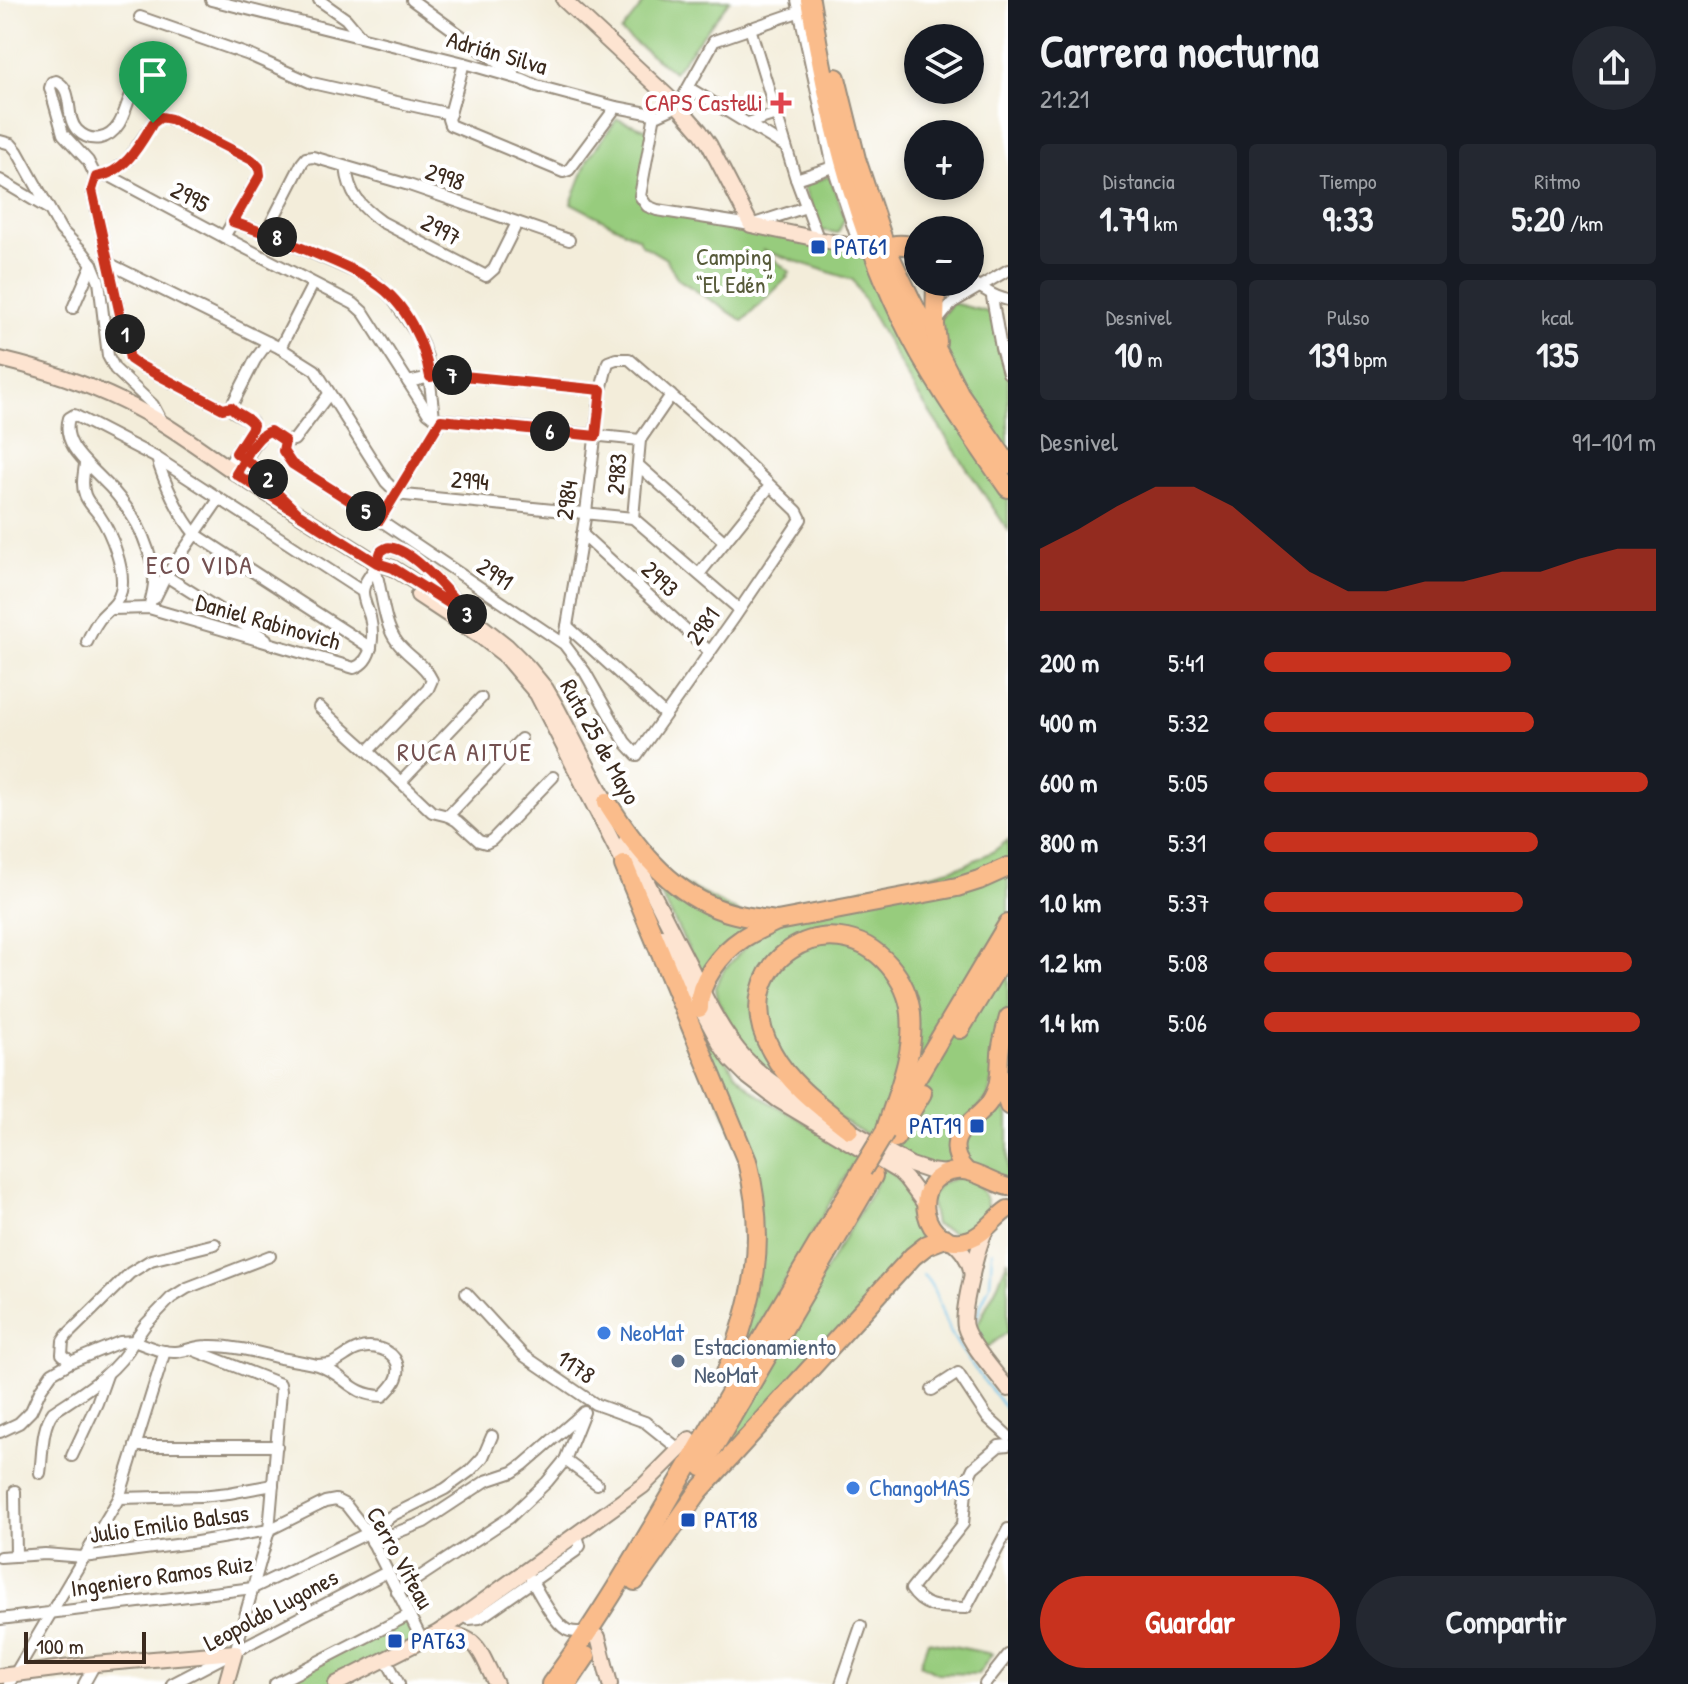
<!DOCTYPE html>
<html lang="es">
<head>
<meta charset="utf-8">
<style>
	:root { --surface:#171b24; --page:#242831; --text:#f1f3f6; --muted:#9ea1a6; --accent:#c8321e }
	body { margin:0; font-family:"Patrick Hand",sans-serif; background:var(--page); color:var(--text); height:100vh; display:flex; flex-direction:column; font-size:30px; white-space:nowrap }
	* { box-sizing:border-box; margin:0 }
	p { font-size:26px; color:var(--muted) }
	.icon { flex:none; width:44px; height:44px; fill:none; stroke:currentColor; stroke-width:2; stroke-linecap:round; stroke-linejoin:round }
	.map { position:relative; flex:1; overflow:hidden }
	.drawer { display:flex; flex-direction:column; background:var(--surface); width:680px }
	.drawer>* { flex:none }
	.buttons { position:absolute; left:904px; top:24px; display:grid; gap:16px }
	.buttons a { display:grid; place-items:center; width:80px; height:80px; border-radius:50%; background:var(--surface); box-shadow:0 4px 12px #0003; font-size:40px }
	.scale { position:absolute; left:24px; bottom:20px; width:122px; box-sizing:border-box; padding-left:8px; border:4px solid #3b2a1e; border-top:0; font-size:22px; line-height:28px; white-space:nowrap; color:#3b2a1e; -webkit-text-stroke:6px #fff; paint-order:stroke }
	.pin { position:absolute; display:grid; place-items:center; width:68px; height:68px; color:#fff; margin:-82px -34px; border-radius:50% 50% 50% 0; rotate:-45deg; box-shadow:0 0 8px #0007 }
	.pin .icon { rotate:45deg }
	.km { position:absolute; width:40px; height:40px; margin:-20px; border-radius:50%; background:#222; color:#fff; font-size:22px; line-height:40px; text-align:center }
	.round { display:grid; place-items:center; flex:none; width:84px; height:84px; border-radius:42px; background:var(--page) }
	.headline { display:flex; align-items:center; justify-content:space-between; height:136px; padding:0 32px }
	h1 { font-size:44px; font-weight:700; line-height:60px }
	.figures { display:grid; grid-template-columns:repeat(3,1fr); gap:12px; height:136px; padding:8px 32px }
	.figures div { display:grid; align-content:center; border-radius:8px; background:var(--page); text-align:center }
	.figures b { font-size:34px; font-weight:700 }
	.figures small { font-size:22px; font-weight:400 }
	.figures p { font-size:22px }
	.chart { height:224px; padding:16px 32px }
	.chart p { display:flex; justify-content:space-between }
	.chart svg { width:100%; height:144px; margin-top:8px; fill:var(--accent); opacity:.7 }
	.action { display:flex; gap:16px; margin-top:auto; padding:16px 32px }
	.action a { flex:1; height:92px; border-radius:48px; background:var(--accent); color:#fff; font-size:32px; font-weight:700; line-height:92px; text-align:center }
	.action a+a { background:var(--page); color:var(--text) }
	ul { padding:0 32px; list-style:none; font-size:26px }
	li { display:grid; grid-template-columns:128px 96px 1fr; align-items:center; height:60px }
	li i { height:20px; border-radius:10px; background:var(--accent) }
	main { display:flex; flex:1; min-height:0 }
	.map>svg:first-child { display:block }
	.green { fill:#97cc7d; stroke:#697b4e; stroke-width:2 }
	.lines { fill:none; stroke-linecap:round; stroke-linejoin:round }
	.stream { stroke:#6fc2eb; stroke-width:2 }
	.street-casing { stroke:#978c7c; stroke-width:14 }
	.secondary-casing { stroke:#978c7c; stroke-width:18 }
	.primary-casing { stroke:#978c7c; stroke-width:20 }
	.highway-casing { stroke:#978c7c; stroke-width:22 }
	.street { stroke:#fff; stroke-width:10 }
	.secondary { stroke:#fde4d1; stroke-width:14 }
	.primary { stroke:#fabc8b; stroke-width:16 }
	.highway { stroke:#fabc8b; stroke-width:18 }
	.highway-bridge-casing { stroke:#978c7c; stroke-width:22; stroke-linecap:butt }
	.highway-bridge { stroke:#fabc8b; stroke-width:18 }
	.route-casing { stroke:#fff; stroke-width:16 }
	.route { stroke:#c8321e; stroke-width:10 }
	.health-dot { fill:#e0444e; stroke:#fff; stroke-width:3 }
	.transit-dot { fill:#1a4fb4; stroke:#fff; stroke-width:3 }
	.shop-dot { fill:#3f7fe0; stroke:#fff; stroke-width:3 }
	.service-dot { fill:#5c6f8a; stroke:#fff; stroke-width:3 }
	.labels { text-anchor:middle; stroke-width:8; stroke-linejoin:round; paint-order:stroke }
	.street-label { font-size:24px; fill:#3b2a1e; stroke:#fff }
	.health-label { font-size:24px; fill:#be3a42; stroke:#fff; text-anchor:end }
	.transit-label { font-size:24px; fill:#164399; stroke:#fff; text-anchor:start }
	.park-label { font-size:24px; fill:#575b3a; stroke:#fff }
	.shop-label { font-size:24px; fill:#366cbe; stroke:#fff; text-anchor:start }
	.service-label { font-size:24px; fill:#4e5e75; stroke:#fff; text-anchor:start }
	.neighbourhood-label { font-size:26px; letter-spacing:2px; fill:#745151; stroke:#fff }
</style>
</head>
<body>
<main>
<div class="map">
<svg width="1008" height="1684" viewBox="0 0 1008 1684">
	<rect width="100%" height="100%" fill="#fff"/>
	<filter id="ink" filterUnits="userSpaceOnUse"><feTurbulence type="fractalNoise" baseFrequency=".0125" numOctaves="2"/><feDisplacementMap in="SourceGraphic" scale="16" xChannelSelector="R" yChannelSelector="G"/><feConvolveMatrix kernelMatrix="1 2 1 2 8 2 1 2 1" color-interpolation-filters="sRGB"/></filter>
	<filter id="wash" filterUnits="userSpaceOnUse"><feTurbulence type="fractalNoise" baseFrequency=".006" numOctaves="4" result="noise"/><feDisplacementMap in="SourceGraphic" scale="32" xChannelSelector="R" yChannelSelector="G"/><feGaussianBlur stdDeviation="1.8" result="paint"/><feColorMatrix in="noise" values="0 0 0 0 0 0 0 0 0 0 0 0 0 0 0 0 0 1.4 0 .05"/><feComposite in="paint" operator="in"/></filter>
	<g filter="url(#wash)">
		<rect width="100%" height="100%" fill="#f3edda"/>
		<g class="green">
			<polygon points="646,0 730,0 674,72 621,32"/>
			<polygon points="617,119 651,131 640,196 647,206 860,248 935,325 952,303 996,314 1008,373 1008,530 914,389 853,280 762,250 790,272 786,275 788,277 743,321 678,279 666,259 641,244 638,238 571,203 588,159"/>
			<polygon points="830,176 845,218 838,233 819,230 803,185"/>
			<polygon points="1008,840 1008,1008 1001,1033 989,1097 959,1127 955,1167 941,1167 914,1162 789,1089 752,1057 730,1023 719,1003 715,987 723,971 741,951 777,921 864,888 925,876 965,865 994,851"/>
			<polygon points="639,852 651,867 759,923 703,977"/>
			<polygon points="654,930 735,1074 752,1090 771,1103 889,1169 914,1197 916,1207 916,1220 927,1240 701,1484 878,1180 852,1165 739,1360 757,1197"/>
			<polygon points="1002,1099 1008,1116 1008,1183 965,1165 960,1139"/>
			<path d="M 959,1177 C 966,1179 972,1180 977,1185 C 989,1195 991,1216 979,1227 C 975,1230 967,1233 961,1236 L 935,1225 L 930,1198 L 941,1183 Z"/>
			<polygon points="1008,1259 1008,1332 986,1348 974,1331 998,1284"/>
			<polygon points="409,1615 422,1640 336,1684 275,1684"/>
			<polygon points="928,1641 992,1654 978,1674 937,1673 920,1664"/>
		</g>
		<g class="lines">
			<g class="stream">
				<path d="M 923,1275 C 937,1288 939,1308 947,1325 C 961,1355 988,1385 1008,1412"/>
				<polyline points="982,1336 973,1325 990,1284 992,1251"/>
			</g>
		</g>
	</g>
	<g filter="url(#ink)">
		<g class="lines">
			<g class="street-casing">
				<g id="street">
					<polyline points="211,0 464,63 523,80 537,86 616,107 658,115 678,106 714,41 798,12"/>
					<polyline points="319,0 346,19 361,37"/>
					<polyline points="412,0 514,74"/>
					<polyline points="797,0 833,167 860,248"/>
					<polyline points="140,17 249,55 312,83 450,114 464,63"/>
					<polyline points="750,28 796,179 818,238"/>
					<path d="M 142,80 C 128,91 128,109 119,124 C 109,140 91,144 77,130 C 64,116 75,90 56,81 L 52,82 L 50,88 L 63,134 L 88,161 L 96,177 L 92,190 L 130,359 L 139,365 L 223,409 L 231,407 L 234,412 L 252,422 L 252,428 L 227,468"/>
					<polyline points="689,88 786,147"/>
					<polyline points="450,114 448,119 450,125 563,172 569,170 616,107"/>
					<polyline points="655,114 640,196 647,206 657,210 751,225 806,207"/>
					<polyline points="748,123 776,114"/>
					<polyline points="0,141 11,144 17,151 61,230 83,252 92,264 99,281 108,356 115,369 153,405 162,422"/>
					<path d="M 346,167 C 349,195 360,206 382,222 L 486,276 L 494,269 L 517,223"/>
					<polyline points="108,175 128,160 153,123 161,117 171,119 252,160 259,167 260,175 224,237"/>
					<polyline points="96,177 108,175 224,237 354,304 364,313 428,413 436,419 640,440"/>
					<polyline points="796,179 836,166"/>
					<polyline points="0,180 47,208"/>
					<polyline points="233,222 266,233 363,275 378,284 393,299 420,339 427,357 434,417"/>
					<polyline points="266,233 302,163 306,158 313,157 409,185 569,240"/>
					<polyline points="110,264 280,348 315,370 386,482 397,493 405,495 633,518 739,609"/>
					<path d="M 969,282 C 987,288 988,296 1008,300"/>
					<polyline points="992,297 1001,348 1008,373"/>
					<polyline points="73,308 92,264"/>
					<polyline points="938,320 952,303 1008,270"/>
					<polyline points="280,348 313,284"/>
					<polyline points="408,382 444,374 601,390"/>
					<polyline points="231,407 255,360 268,342"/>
					<polyline points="285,441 283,451 292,464 380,520 564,644 585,672 625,742 637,755 734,618 801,519 797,511 727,444 629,359 616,359 608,362 601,390 586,512 564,644"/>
					<path d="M 243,457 C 264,470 267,485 284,499"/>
					<path d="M 157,458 C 163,480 180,517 195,534 L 371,648"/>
					<path d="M 85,464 C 84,474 81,485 85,495 C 88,503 94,508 99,515 C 111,532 126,571 121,591 C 118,605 107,610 99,620 C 94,627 90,635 87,642"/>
					<polyline points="638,465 725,542"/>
					<polyline points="236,474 262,434 270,431 285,441 294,440 329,394"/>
					<polyline points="633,518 640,440 671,395"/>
					<polyline points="380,520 441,420"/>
					<polyline points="582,534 710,652"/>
					<polyline points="699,574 770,486"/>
					<polyline points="166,576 266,639"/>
					<polyline points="155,598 166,576 219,499"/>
					<path d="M 149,608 C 151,599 155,587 154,578 C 153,561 145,539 137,524 C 128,509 116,492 103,480 C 87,463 61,444 69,418 L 74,415 L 157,458 L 363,592"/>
					<path d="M 112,609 L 149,608 L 354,668 C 374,661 374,634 370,617 C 368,610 363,600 363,592 C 363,583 370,576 374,569 C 378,564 379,557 381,551 C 386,548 387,546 393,548 C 414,552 448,591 462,607"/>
					<polyline points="567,626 664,714"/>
					<polyline points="319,707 368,751 432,812 448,816 457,821 479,841 486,843 492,840 553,777"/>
					<path d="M 368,751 L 428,689 L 432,680 C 425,664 407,656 397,642 C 383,624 382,590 375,568"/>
					<polyline points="401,782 481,698"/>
					<polyline points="448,816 521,739"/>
					<polyline points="215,1244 151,1260 130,1273 67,1335 63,1341 62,1354 71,1362 120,1342 134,1341 146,1324 171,1298 187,1288 270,1256"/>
					<polyline points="466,1293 523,1355 595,1404 645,1422 680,1450"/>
					<polyline points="191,1349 280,1384 281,1391 269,1530 235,1652"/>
					<polyline points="932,1390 958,1373 987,1417 1008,1436"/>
					<polyline points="0,1432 19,1423 31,1411 41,1389 52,1373 71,1362"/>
					<path d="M 1008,1445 L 999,1446 L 973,1468 L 967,1481 L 963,1524 L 911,1589 C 925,1611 944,1607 966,1608 L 1008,1529"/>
					<polyline points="135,1446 277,1446"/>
					<polyline points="72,1456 97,1403 107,1375"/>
					<polyline points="565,1460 597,1484"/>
					<path d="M 40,1473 C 43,1453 41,1428 53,1412 C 83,1392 116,1374 134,1341 C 147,1346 162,1353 176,1352 C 187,1351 196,1346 207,1346 C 231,1345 257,1352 280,1358 C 292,1360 305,1362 317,1365 C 346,1374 349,1395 383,1396 C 392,1387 402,1377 397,1363 C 392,1349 371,1344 358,1349 C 348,1352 340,1361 330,1364 C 329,1364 318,1365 317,1365"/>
					<polyline points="15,1491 16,1555"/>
					<polyline points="119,1498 201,1496 229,1493 273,1485"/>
					<polyline points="372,1542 424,1522 486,1481 513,1472 523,1465 583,1413"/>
					<polyline points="0,1557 45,1554 83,1557 191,1543 269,1530 325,1502 336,1500 346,1505 368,1533 422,1640"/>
					<path d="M 531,1579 C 538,1592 554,1623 567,1630 C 573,1633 582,1632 588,1632"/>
					<polyline points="397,1592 509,1518 547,1482 565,1460 584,1412"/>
					<polyline points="464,1615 469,1619 480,1618 576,1551 580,1546 577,1535"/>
					<polyline points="0,1619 253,1588 368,1533 393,1515 445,1489 470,1471 483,1457 492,1436"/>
					<polyline points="386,1659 399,1684"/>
					<polyline points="9,1684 119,1498 165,1351"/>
					<polyline points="84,1684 95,1664"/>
					<polyline points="172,1684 387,1572"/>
					<polyline points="275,1684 409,1615"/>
					<polyline points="841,1684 861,1626"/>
					<polyline points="985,1684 1008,1655"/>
				</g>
			</g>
			<g class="secondary-casing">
				<g id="secondary">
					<polyline points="564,0 678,106 700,131 709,144 751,225 871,250"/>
					<path d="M 0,359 C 42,369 83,382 122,401 C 169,423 209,456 252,484 C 293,511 336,537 377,563 L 393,568 L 469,616 L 507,646 L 528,667 L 546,689 L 557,708 L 611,811"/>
					<polyline points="418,595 480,636 503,654 537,694 628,872"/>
					<path d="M 626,841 C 647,881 667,922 688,962 C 704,995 720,1031 745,1058 C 765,1080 789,1094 815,1109"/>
					<polyline points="662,936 720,1044 731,1060 748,1077 778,1100 899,1172 906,1179 924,1203"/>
					<polyline points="843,1126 911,1165 929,1171 947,1173"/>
					<path d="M 986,1230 C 978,1244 961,1313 965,1327 C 970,1345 997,1374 1008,1389"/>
					<path d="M 949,1239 C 961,1248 970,1260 972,1275"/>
					<path d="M 438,1633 C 479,1634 479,1651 496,1684"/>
					<polyline points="598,1637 610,1684"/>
					<polyline points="0,1676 95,1664 235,1652 226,1684"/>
					<polyline points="336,1684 437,1633 464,1615 643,1486 690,1439"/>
				</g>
			</g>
			<g class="primary-casing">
				<g id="primary">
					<polyline points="1001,1077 1008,1106"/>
					<path d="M 967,1171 C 959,1164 954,1153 956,1143 C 959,1127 980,1116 989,1103 C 1000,1087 999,1073 1000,1054 C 1001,1041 1005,1029 1008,1017"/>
					<path d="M 1008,1187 C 991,1183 974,1169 956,1171 C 905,1177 923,1255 970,1239 C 985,1234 994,1218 1008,1209"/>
				</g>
			</g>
			<g class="highway-casing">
				<g id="highway">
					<path d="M 810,0 C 828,109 853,217 901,317 C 930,378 970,433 1008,488"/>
					<polyline points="836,78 856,159 885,246 911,300 959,393 1008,464"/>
					<path d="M 874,250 C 890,245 902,242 918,248"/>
					<polyline points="936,282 935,325 937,342"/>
					<path d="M 607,802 C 634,845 667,888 716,908 C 736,916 756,918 777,921"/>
					<path d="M 624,865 L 747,1161 C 768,1243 754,1301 724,1378"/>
					<path d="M 699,1008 C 698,982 721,953 742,939 C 753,931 765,927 777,921 L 957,887 L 979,880 L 1008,867"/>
					<polyline points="960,1029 1008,950"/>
					<polyline points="902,1102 1008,924"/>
					<path d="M 849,1129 C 820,1106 790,1085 772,1052 C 722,963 831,898 889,965 C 901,979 909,995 911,1014 C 915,1055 897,1094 885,1132"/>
					<polyline points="895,1138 922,1093"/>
					<polyline points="702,1467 873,1176"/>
					<polyline points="635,1581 699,1491 913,1256 927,1245 945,1238"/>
					<path d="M 551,1684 C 609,1606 656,1521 705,1437 C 756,1347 809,1259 862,1170"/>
					<polyline points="567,1684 586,1656"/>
				</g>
			</g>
			<use href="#street" class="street"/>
			<use href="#secondary" class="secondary"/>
			<use href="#primary" class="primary"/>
			<use href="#highway" class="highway"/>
			<g class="highway-bridge-casing">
				<polyline id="highway-bridge" points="862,1170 885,1132"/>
			</g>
			<use href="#highway-bridge" class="highway-bridge"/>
		</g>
	</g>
	<g class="lines" filter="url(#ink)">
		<g class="route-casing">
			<path id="route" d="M 153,123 C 139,146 125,173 96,177 L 92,190 L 130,359 L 139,365 L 223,409 L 231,407 C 237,415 248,416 253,425 L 252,428 L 236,453 L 261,471 L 274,490 L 300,515 L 377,563 L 393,568 L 469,616 C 453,598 417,553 393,548 C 387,546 386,548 381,551 L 377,563 L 236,474 C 245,460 254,436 270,431 L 285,441 L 283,451 L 292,464 L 380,520 L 441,420 L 596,436 L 601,390 L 444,374 L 430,377 C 424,342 406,303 375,283 C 357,270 335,262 314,253 C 287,242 261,231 233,222 L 260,175 L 259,167 L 252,160 L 171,119 L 161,117 L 153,123"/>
		</g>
		<use href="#route" class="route"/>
	</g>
	<path class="health-dot" d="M777 91h8v8h8v8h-8v8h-8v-8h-8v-8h8z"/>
	<g class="transit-dot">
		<rect x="810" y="239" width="16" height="16" rx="4"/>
		<rect x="969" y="1118" width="16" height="16" rx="4"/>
		<rect x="680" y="1512" width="16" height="16" rx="4"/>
		<rect x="387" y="1633" width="16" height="16" rx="4"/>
	</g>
	<g class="shop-dot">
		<circle cx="604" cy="1333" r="8"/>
		<circle cx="853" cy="1488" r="8"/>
	</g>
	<circle class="service-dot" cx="678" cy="1361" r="8"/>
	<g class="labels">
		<g class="street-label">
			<text transform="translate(497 53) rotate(16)" y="8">Adrián Silva</text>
			<text transform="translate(445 177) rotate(19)" y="8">2998</text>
			<text transform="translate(190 197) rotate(28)" y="8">2995</text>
			<text transform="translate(441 230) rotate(28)" y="8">2997</text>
			<text transform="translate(617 474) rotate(-85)" y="8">2983</text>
			<text transform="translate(470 481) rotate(5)" y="8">2994</text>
			<text transform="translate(567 500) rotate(-82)" y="8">2984</text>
			<text transform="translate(495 574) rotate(34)" y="8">2991</text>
			<text transform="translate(660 579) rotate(43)" y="8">2993</text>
			<text transform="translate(268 622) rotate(16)" y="8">Daniel Rabinovich</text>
			<text transform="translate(703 626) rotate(-55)" y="8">2981</text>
			<text transform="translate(600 742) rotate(61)" y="8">Ruta 25 de Mayo</text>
			<text transform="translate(576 1367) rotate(34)" y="8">1178</text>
			<text transform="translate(169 1524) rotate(-8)" y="8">Julio Emilio Balsas</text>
			<text transform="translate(400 1558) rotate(61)" y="8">Cerro Viteau</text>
			<text transform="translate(162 1576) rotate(-8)" y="8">Ingeniero Ramos Ruiz</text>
			<text transform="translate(271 1610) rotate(-28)" y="8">Leopoldo Lugones</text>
		</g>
		<g class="health-label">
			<text x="763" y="111">CAPS Castelli</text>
		</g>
		<g class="transit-label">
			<text x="834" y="255">PAT61</text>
			<text x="961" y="1134" text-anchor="end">PAT19</text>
			<text x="704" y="1528">PAT18</text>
			<text x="411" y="1649">PAT63</text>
		</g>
		<g class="park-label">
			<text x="734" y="265">Camping<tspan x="734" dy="28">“El Edén”</tspan></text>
		</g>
		<g class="shop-label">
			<text x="620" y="1341">NeoMat</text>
			<text x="869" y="1496">ChangoMAS</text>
		</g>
		<g class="service-label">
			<text x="694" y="1355">Estacionamiento<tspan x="694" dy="28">NeoMat</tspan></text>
		</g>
		<g class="neighbourhood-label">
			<text x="200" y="574">ECO VIDA</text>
			<text x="465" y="761">RUCA AITUE</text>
		</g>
	</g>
</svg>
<div class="buttons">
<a><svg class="icon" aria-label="layers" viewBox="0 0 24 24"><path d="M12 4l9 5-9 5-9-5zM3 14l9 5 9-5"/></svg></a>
<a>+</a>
<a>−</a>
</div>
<div class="scale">100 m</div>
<div class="pin" style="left:153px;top:123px;background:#1e9e55"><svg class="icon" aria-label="arrive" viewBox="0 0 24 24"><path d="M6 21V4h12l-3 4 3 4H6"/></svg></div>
<b class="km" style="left:125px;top:334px">1</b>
<b class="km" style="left:268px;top:479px">2</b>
<b class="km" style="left:467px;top:614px">3</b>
<b class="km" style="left:366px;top:511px">5</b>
<b class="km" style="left:550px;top:431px">6</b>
<b class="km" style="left:452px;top:375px">7</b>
<b class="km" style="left:277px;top:237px">8</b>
</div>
<section class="drawer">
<div class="headline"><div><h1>Carrera nocturna</h1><p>21:21</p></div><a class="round"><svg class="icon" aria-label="share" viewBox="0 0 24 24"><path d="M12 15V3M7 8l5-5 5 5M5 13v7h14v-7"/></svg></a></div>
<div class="figures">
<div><p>Distancia</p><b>1.79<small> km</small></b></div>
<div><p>Tiempo</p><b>9:33</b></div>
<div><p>Ritmo</p><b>5:20<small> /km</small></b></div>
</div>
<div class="figures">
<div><p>Desnivel</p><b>10<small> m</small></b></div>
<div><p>Pulso</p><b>139<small> bpm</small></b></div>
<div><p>kcal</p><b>135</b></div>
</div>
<div class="chart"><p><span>Desnivel</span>91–101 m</p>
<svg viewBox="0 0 160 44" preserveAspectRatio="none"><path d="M0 44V25L10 19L20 12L30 6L40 6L50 12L60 22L70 32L80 38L90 38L100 35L110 35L120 32L130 32L140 28L150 25L160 25V44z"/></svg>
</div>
<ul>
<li><b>200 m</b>5:41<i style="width:63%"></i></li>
<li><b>400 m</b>5:32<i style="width:69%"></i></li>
<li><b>600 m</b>5:05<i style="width:98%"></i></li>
<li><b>800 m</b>5:31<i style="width:70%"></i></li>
<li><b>1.0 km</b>5:37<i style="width:66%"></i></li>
<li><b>1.2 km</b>5:08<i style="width:94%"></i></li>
<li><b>1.4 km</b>5:06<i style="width:96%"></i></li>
</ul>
<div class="action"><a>Guardar</a><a>Compartir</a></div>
</section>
</main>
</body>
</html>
